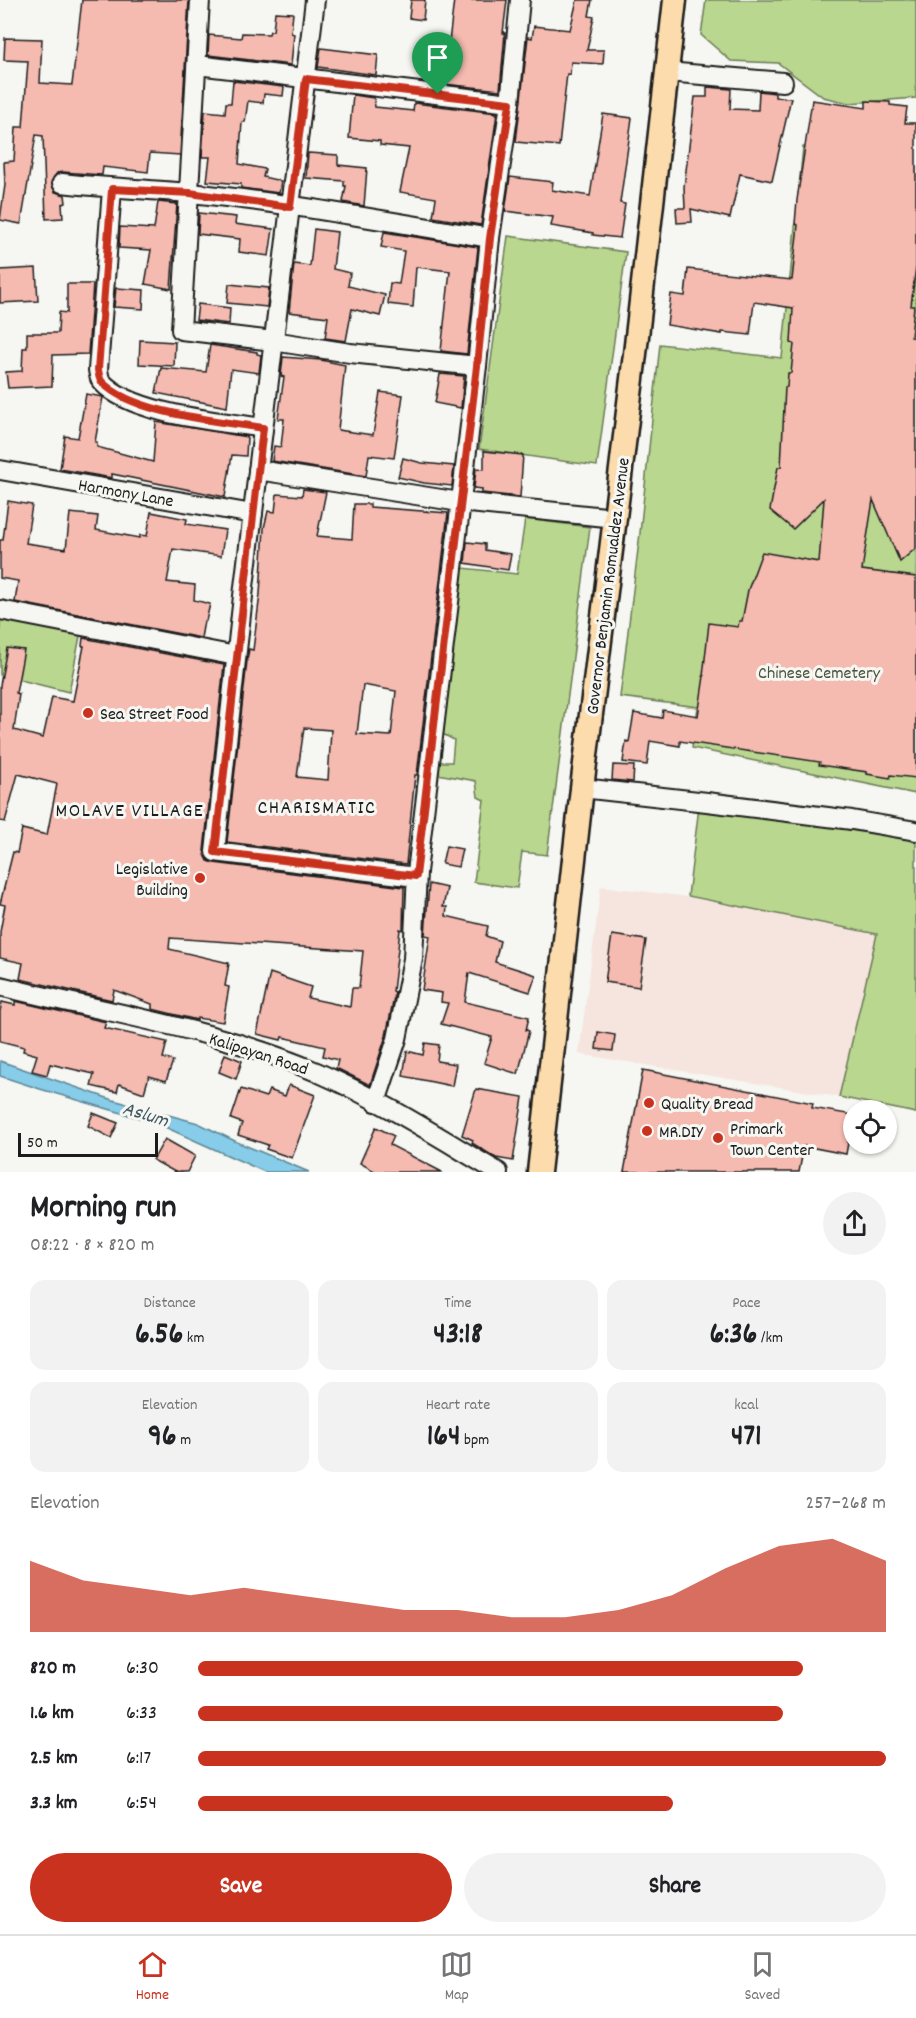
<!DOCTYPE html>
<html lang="en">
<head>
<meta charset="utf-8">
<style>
	:root { --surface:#fff; --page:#f2f2f2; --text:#202124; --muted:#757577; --line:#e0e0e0; --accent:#c8321e }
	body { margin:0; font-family:Dekko,sans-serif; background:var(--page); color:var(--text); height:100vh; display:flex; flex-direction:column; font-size:22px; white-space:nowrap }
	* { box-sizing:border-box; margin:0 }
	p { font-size:20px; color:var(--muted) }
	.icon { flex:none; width:33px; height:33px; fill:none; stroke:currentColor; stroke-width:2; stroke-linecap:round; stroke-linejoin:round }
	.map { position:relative; height:1172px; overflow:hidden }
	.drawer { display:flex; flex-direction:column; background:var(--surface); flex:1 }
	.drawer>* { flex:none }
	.tools { position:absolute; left:843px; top:1100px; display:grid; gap:12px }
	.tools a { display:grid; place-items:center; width:54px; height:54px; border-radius:50%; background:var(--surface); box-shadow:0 2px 4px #0004; font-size:30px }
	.scale { position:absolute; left:18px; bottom:15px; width:140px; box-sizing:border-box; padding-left:6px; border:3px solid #1c1c1c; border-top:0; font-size:16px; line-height:21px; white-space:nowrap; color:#1c1c1c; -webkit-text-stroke:4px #f6f6f2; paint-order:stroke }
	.pin { position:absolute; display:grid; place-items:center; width:51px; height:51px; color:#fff; margin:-62px -26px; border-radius:50% 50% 50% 0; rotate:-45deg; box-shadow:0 0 6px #0007 }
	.pin .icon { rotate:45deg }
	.round { display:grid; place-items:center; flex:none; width:63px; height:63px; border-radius:32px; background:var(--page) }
	.overview { display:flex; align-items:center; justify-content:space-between; height:102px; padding:0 30px }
	h1 { font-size:33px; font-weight:700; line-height:45px }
	.stats { display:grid; grid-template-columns:repeat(3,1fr); gap:9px; height:102px; padding:6px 30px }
	.stats div { display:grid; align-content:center; border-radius:15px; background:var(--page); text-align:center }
	.stats b { font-size:30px; font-weight:700 }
	.stats small { font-size:16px; font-weight:400 }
	.stats p { font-size:16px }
	.chart { height:168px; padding:12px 30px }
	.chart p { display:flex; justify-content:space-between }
	.chart svg { width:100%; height:108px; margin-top:6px; fill:var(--accent); opacity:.7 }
	.button { display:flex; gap:12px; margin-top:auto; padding:12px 30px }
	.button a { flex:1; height:69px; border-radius:36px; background:var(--accent); color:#fff; font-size:24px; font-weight:700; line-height:69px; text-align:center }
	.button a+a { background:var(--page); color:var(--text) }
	ul { padding:0 30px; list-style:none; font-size:20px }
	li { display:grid; grid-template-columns:96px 72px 1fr; align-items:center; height:45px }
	li i { height:15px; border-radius:8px; background:var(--accent) }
	.menu { display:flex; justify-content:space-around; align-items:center; height:84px; border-top:2px solid var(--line); background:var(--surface); font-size:16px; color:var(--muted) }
	.menu a { display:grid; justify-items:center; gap:3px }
	.menu .active { color:var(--accent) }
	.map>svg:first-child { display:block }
	.built { fill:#f6e4de }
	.green { fill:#b9d78f; stroke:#6a7a56; stroke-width:1.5 }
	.water { fill:#87cce8; stroke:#5c8696; stroke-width:1.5 }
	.building { fill:#f5bab0; stroke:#1c1c1c; stroke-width:1.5; fill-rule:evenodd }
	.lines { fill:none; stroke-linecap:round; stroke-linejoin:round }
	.minor-casing { stroke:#1c1c1c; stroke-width:22 }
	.major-casing { stroke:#1c1c1c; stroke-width:27 }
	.minor { stroke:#f6f6f2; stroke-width:18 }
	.major { stroke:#fcdcac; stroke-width:22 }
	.route-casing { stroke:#fff; stroke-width:12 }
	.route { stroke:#c8321e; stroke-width:8 }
	.poi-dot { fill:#c8321e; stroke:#f6f6f2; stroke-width:2 }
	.labels { text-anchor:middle; stroke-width:6; stroke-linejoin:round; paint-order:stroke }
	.street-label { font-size:18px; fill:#1c1c1c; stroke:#f6f6f2 }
	.park-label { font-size:18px; fill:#4b543e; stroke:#f6f6f2 }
	.poi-label { font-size:18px; fill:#1c1c1c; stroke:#f6f6f2; text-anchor:start }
	.neighbourhood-label { font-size:20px; letter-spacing:1.5px; fill:#1c1c1c; stroke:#f6f6f2 }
	.water-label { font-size:20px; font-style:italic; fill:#415a63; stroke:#f6f6f2 }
</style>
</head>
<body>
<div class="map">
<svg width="916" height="1172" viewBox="0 0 916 1172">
	<rect width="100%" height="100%" fill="#f6f6f2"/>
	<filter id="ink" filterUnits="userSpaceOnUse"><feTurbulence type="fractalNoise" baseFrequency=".0167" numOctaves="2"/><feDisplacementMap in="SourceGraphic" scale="12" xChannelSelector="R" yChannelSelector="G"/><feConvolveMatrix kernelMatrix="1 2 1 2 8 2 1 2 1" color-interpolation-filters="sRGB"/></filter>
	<g filter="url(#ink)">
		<polygon class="built" points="601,886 687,897 877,932 839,1097 579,1054"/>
		<g class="green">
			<polygon points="706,0 916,0 916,98 849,103 823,97 778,63 731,61 701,35"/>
			<polygon points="803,147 916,166 916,794 692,748 698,707 620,697 640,533 660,344 782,358"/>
			<polygon points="508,236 626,252 597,466 479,449"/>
			<polygon points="525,519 590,527 547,855 522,852 517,888 474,882 484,800 478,797 476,781 437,774 439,762 452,762 454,740 441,733 463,568 517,574"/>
			<polygon points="0,615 81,631 69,692 0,675"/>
			<polygon points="699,807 916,840 916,1113 839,1097 877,934 688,896"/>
		</g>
		<polygon class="water" points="0,1061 113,1100 198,1123 237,1142 309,1172 265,1172 156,1123 40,1089 0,1076"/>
		<g class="building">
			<polygon points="82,0 189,0 180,155 150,153 148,172 103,167 102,175 63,172 57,173 51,182 55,192 65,195 66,203 62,204 63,218 46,219 43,136 36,135 21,224 0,220 5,185 4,162 14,161 16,127 23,127 28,61 4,60 5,38 42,39 40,83 72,85"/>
			<polygon points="411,0 425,0 423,20 409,18"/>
			<polygon points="454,0 507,0 503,33 505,33 500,90 444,84"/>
			<polygon points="577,0 592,0 589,16 594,17 587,50 604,50 603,64 571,62 570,75 567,74 559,146 516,142 528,37 532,38 534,26 570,30"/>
			<polygon points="275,12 293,13 291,33 294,34 291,65 208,55 209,35 241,38 242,33 269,34 270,31 273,31"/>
			<polygon points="321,48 378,55 376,75 318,67"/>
			<polygon points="233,81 284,87 283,96 264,94 263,103 248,101 245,122 242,122 239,164 265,169 263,177 281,181 279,193 241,188 241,184 207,181 210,157 202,157 205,111 225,113 226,103 231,103"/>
			<polygon points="707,87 731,89 730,109 758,110 759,91 775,93 775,97 791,98 772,181 740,174 730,218 691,209 692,222 677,223 676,208 685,208 684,187 695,97 707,97"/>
			<polygon points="353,95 374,98 375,107 413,111 414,103 497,113 481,225 433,217 436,198 400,192 409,148 380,145 380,141 349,138"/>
			<polygon points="812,100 866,108 866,101 890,102 890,105 907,107 905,123 916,123 916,266 911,306 914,306 911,337 916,338 916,548 900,562 873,500 862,570 916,577 916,778 891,775 890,778 867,774 867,772 819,765 820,762 680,741 680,746 650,741 647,765 623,762 626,741 629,742 634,713 662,718 663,710 698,716 704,676 703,676 709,623 738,627 739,621 742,621 748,590 762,552 819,562 824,499 793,529 770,510 778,467 781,467 785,387 787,387 788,373 791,373 794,344 791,343 793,308 754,302 750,335 722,332 722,334 667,325 671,294 685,296 688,269 792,280 798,225 795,224 797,200"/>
			<polygon points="603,114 632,118 620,203 625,204 620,238 593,235 593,233 551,226 553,217 505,211 510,177 553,182 552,190 590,196"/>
			<polygon points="308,153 338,155 338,165 367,168 364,206 343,202 346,186 344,186 344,181 306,178"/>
			<polygon points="158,202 177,204 171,289 145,284 151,250 119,248 120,227 154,229"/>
			<polygon points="199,213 236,217 235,224 273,229 269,256 239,252 240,239 198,234"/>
			<polygon points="314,229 337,232 333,269 350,273 348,286 385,295 380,316 352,309 346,341 325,338 328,317 289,312 294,264 310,266"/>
			<polygon points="384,232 478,247 467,354 441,351 450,271 416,267 413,307 388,304 390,283 399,284 404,251 381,247"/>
			<polygon points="36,268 38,301 0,303 0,270"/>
			<polygon points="67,284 93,284 88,354 53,355 52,386 8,388 6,372 22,371 23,348 27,348 27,333 58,333 59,312 67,313"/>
			<polygon points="229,284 269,288 267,307 227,303"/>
			<polygon points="116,288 144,290 143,309 114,307"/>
			<polygon points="198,304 230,308 229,324 196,320"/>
			<polygon points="140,340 175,342 174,366 139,364"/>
			<polygon points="210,345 257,352 257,354 261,355 259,373 231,369 227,407 156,393 161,368 206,372"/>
			<polygon points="283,357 321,360 345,365 338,430 373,435 380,392 403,395 394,458 369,455 366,476 272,461 274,446 281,447 284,419 278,419 284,377 281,376"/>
			<polygon points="440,374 464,376 461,408 435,403"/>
			<polygon points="86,394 103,397 95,442 97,442 97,447 153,462 156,422 247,437 246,456 232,455 225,497 112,474 112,478 60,469 65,436 78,438"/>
			<polygon points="484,451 523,455 520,497 482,493 482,489 474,488 476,468 484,469"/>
			<polygon points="403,458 422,463 454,466 452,486 424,483 398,477"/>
			<path d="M 303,489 L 326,492 L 317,536 L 352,539 L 354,504 L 370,504 L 370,507 L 448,513 L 417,775 L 415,775 L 406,864 L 227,842 L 247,661 L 249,649 L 253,650 L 260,594 L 264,528 L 268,511 L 275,512 L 277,494 L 302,496 ZM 363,685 L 396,691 L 391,736 L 357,734 ZM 304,728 L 331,730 L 328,780 L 297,777 Z"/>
			<polygon points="8,501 32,505 26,543 66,549 70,513 98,516 96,530 140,538 140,535 147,536 151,512 187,519 186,524 225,530 221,556 173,549 167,582 195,585 194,600 210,604 206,621 204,621 201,638 15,602 18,581 0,578 0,540 3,540"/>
			<polygon points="467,542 485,544 485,550 511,554 508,570 465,563"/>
			<polygon points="83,638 224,665 204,851 208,861 214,863 404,887 403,930 400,929 398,949 393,991 395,992 386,1036 370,1085 336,1068 338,1060 323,1056 325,1047 282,1037 281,1040 257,1034 270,973 311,987 308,998 350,1007 352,988 359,988 363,951 170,938 169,949 229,963 225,986 229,987 223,1022 197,1018 197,1020 152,1009 152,1004 114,990 112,1000 20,979 23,963 0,958 0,932 5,905 0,904 13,852 17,853 22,829 47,835 57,784 18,774 5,822 0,821 0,685 7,648 24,650 16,693 19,694 14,730 43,738 52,697 73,701 84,646 82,646"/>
			<polygon points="613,765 634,766 633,782 612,780"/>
			<polygon points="446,846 462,849 458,867 442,864"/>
			<polygon points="429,884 447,888 443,907 447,907 446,916 488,926 486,936 500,941 495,962 536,975 530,992 469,973 465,1002 529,1017 526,1030 529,1031 518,1074 484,1063 492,1037 441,1024 448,1003 441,1002 442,993 422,990 430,936 425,935"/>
			<polygon points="612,935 646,940 639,987 605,982"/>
			<polygon points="15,1001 106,1022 104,1028 167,1042 163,1058 173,1061 166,1081 149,1076 144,1093 119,1084 117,1092 91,1086 94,1074 50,1064 47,1075 32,1071 37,1055 23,1051 24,1047 0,1041 0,1011 2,1002 15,1005"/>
			<polygon points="598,1032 615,1035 613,1051 596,1049"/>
			<polygon points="425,1043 439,1045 437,1061 456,1064 452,1086 403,1076 407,1051 423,1055"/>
			<polygon points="225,1054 242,1061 236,1079 219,1072"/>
			<polygon points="643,1070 813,1103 812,1108 853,1115 846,1154 804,1146 799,1172 624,1172"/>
			<polygon points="289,1085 315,1095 292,1158 266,1149 268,1145 238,1135 242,1123 231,1119 241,1089 266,1097 269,1090 285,1096"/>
			<polygon points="476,1089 523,1097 513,1161 496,1158 472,1143 473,1140 462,1135"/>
			<polygon points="93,1113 118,1123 111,1138 88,1126"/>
			<polygon points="376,1127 394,1136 390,1145 442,1172 376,1172 360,1163"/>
			<polygon points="165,1139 195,1156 187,1172 175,1172 153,1160"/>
		</g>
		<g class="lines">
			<g class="minor-casing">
				<g id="minor">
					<polyline points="200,0 181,330 273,341 350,353 477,366"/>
					<polyline points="315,0 244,587 215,852 416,877"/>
					<polyline points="197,65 510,103"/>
					<polyline points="667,72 783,82"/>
					<path d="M 62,183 C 105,188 148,189 190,193 C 290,203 390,222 490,238"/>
					<path d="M 112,189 L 98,370 C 99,374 99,379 102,382 C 132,415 220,421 263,428"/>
					<polyline points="0,470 253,514"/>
					<polyline points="258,470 460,502 615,518"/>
					<polyline points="0,610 236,656"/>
					<polyline points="582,788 707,802 852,820 916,831"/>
					<path d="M 0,986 C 107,1013 218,1029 319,1073 C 381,1100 440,1138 498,1172"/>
					<polyline points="376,1102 397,1039 413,959 417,872 477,366 490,238 510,103 520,0"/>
				</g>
			</g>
			<g class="major-casing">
				<polyline id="major" points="539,1172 582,788 635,354 675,0"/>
			</g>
			<use href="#minor" class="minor"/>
			<use href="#major" class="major"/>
		</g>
	</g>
	<g class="lines" filter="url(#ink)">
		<g class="route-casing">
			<path id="route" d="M 306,79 L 510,103 L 490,238 L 477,366 L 416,876 L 215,852 L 263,428 C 220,421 132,414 102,382 C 99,379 99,374 98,370 L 112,189 L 190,193 L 290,207 Z"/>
		</g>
		<use href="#route" class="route"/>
	</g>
	<g class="poi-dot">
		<circle cx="88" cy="713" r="6"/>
		<circle cx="200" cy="878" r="6"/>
		<circle cx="649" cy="1103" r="6"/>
		<circle cx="647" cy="1131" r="6"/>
		<circle cx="718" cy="1138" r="6"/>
	</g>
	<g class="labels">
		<g class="street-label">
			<text transform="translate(126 492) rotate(10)" y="6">Harmony Lane</text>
			<text transform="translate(607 586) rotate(-83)" y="6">Governor Benjamin Romualdez Avenue</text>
			<text transform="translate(259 1053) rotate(18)" y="6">Kalipayan Road</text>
		</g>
		<g class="park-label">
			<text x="819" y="678">Chinese Cemetery</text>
		</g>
		<g class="poi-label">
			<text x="100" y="719">Sea Street Food</text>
			<text x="188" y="874" text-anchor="end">Legislative<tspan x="188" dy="21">Building</tspan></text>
			<text x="661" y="1109">Quality Bread</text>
			<text x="730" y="1134">Primark<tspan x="730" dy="21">Town Center</tspan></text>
			<text x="659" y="1137">MR.DIY</text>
		</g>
		<g class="neighbourhood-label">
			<text x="317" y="813">CHARISMATIC</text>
			<text x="130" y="816">MOLAVE VILLAGE</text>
		</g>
		<g class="water-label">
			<text transform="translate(146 1113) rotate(17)" y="7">Aslum</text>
		</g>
	</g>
</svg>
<div class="tools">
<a><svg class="icon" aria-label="locate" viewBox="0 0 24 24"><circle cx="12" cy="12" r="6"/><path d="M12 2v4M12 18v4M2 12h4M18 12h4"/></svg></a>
</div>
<div class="scale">50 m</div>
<div class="pin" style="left:438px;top:94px;background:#1e9e55"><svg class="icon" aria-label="arrive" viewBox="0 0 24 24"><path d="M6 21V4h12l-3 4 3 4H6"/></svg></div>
</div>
<section class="drawer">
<div class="overview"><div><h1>Morning run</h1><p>08:22 · 8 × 820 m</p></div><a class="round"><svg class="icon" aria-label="share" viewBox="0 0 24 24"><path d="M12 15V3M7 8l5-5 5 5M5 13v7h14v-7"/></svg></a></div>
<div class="stats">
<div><p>Distance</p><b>6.56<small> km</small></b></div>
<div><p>Time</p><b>43:18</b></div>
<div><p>Pace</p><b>6:36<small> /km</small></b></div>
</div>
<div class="stats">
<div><p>Elevation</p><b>96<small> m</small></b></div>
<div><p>Heart rate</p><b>164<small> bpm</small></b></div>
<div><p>kcal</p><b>471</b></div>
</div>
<div class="chart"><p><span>Elevation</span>257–268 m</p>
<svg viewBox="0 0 160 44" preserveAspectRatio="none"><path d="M0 44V15L10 23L20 26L30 29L40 26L50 29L60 32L70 35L80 35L90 38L100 38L110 35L120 29L130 18L140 9L150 6L160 15V44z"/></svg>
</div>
<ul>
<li><b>820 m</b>6:30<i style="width:88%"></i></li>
<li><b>1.6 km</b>6:33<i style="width:85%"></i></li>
<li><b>2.5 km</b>6:17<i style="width:100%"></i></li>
<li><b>3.3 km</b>6:54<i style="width:69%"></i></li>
</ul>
<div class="button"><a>Save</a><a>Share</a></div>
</section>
<nav class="menu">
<a class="active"><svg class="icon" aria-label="home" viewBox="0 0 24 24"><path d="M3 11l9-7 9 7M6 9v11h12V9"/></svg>Home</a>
<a><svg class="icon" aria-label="map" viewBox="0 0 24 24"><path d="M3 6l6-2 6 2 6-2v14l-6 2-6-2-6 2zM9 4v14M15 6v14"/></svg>Map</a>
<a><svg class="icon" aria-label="saved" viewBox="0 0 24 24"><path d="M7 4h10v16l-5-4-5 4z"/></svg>Saved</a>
</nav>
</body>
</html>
